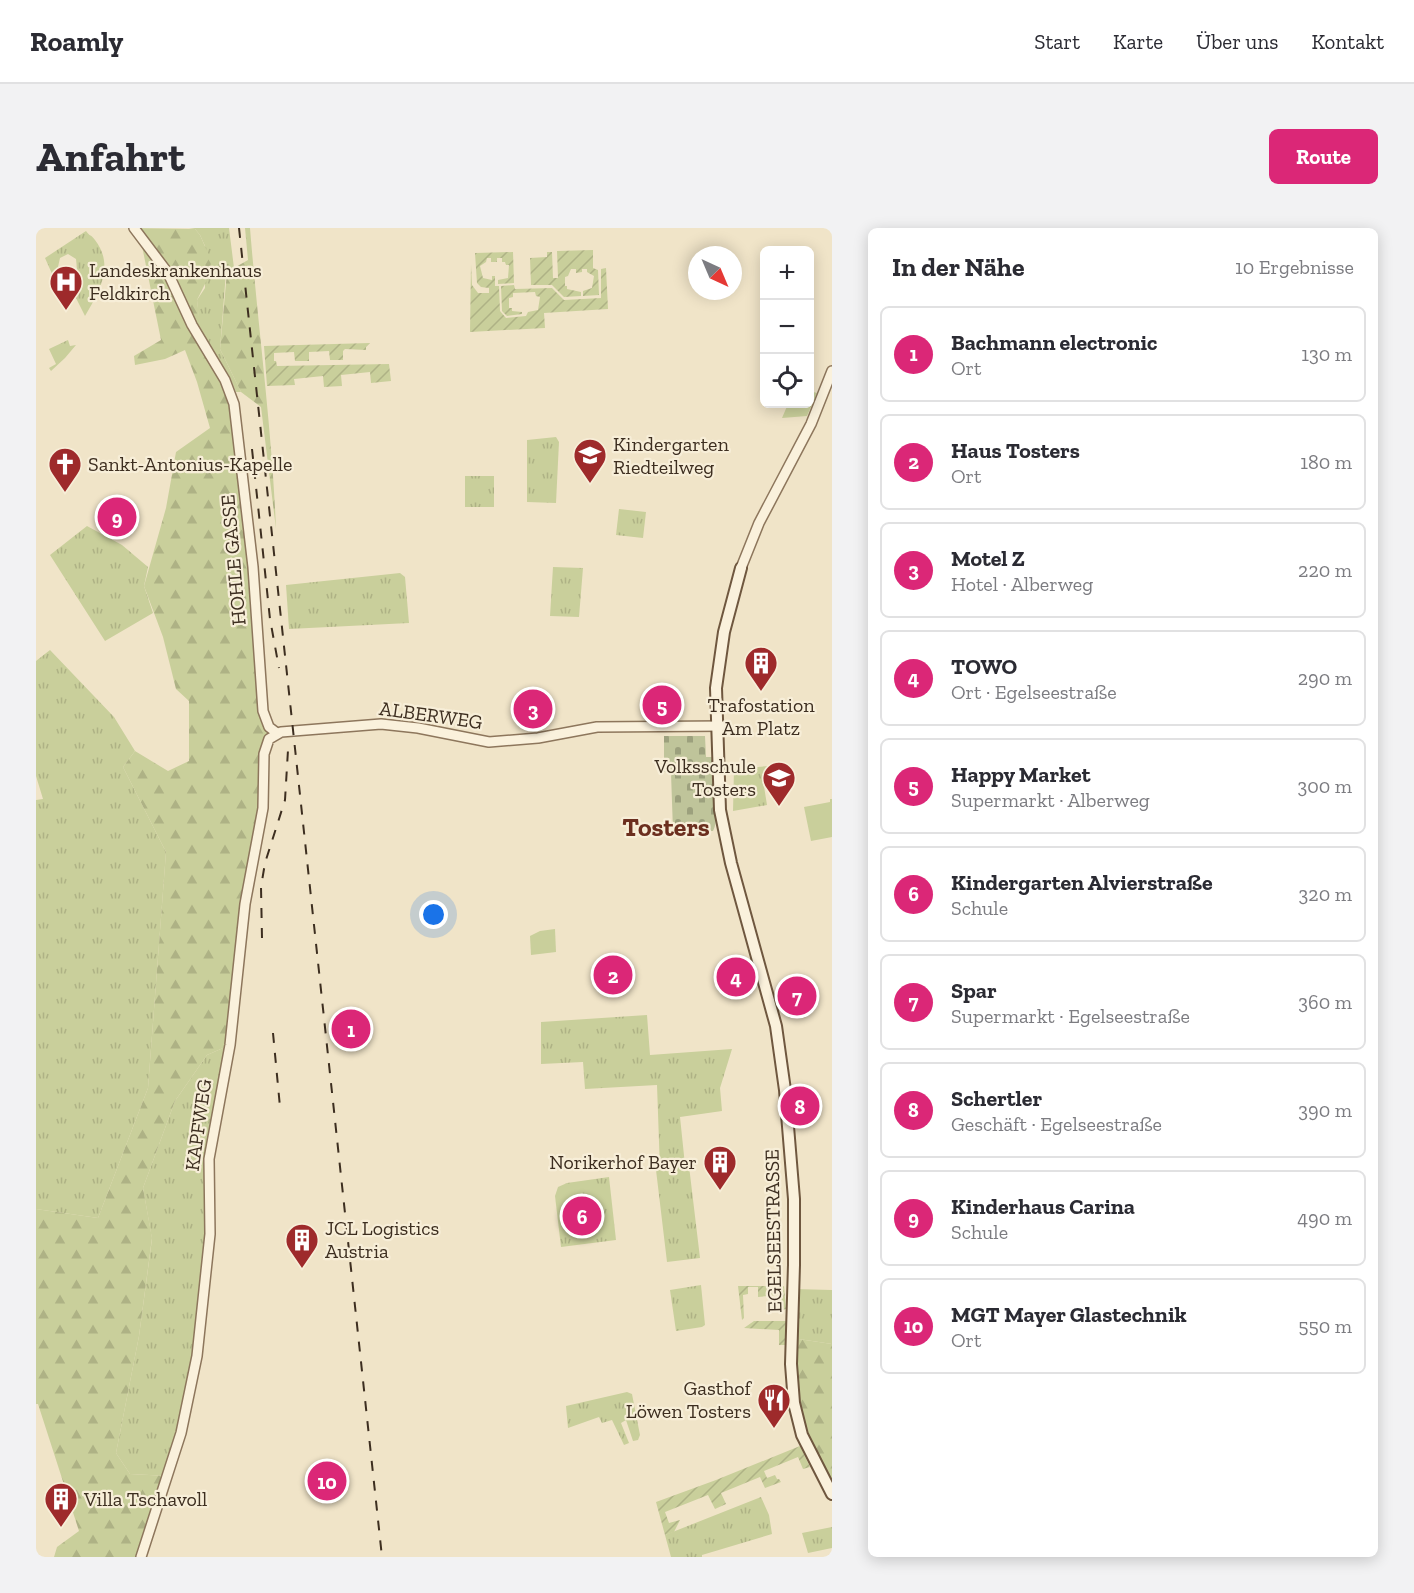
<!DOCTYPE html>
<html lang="de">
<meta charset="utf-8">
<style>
body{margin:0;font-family:"Zilla Slab",serif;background:#f2f2f3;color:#2b2b33}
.controls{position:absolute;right:18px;top:18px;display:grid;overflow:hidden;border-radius:9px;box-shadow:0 3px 15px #0003}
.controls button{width:54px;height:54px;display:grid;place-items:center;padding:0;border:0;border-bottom:2px solid #e1e1e2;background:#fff;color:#2b2b33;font:30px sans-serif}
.compass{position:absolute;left:652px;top:18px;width:54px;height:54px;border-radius:50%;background:#fff;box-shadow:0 3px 15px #0003;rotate:136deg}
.you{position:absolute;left:398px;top:687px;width:21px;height:21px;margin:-15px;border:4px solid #fff;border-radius:50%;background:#1a73e8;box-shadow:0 0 0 9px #1a73e833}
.badge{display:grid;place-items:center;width:39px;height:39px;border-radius:50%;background:#db2777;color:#fff;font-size:20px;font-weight:700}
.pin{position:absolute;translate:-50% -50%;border:3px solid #fff;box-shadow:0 2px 6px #0006}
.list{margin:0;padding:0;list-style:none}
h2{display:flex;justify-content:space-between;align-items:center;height:78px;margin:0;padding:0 24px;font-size:26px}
h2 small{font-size:20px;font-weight:400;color:#7c7c81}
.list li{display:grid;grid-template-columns:39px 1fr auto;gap:18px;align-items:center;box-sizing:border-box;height:96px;margin:0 12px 12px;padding:0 12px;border:2px solid #e1e1e2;border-radius:9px}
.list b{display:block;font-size:22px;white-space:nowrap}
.list p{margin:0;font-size:20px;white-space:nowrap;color:#7c7c81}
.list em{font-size:20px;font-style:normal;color:#7c7c81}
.icon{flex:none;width:33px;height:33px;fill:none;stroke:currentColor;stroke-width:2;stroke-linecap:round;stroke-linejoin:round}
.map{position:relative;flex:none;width:796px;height:1329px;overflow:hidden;border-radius:9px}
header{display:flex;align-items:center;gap:36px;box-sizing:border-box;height:84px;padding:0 30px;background:#fff;border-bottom:2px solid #e1e1e2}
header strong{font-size:28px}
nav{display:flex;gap:33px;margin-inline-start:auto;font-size:21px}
.intro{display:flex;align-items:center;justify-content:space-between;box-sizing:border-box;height:144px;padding:0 36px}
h1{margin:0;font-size:42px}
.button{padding:15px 27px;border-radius:9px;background:#db2777;color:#fff;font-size:21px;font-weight:700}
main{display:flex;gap:36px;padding:0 36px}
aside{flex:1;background:#fff;border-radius:9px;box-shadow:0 3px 15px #0003}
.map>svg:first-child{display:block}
.grass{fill:url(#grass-tufts)}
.forest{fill:url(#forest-firs)}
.cemetery{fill:url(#cemetery-stones)}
.park{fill:#c9cf9b}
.garden{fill:url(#garden-furrows)}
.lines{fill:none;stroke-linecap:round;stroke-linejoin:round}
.tertiary-casing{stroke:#8d765c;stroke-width:12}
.secondary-casing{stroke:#6f573f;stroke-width:14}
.tertiary{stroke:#faf1dc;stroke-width:9}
.secondary{stroke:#faf1dc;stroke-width:10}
.rail{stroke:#3d2e20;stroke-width:2;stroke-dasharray:10 10;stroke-linecap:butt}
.labels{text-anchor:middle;stroke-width:4.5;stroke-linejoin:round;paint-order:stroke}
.poi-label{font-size:20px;fill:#3d2e20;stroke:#f7eed8;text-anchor:start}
.street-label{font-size:20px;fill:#3d2e20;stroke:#f7eed8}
.district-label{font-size:26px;font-weight:bold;fill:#6b2e1e;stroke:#f7eed8}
</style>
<header>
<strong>Roamly</strong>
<nav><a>Start</a><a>Karte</a><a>Über uns</a><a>Kontakt</a></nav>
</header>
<div class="intro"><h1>Anfahrt</h1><a class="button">Route</a></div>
<main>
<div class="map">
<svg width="796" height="1329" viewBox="0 0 796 1329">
<defs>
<pattern id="grass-tufts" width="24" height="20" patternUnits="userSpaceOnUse" patternTransform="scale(1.5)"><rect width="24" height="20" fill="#c9cf9b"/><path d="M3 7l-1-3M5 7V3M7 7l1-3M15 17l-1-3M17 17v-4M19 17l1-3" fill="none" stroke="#aeb285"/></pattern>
<pattern id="forest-firs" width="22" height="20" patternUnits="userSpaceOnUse" patternTransform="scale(1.5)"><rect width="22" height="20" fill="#c9cf9b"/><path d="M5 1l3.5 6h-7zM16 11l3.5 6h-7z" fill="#aeb285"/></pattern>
<pattern id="cemetery-stones" width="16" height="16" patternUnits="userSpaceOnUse" patternTransform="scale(1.5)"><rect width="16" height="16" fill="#bfc49a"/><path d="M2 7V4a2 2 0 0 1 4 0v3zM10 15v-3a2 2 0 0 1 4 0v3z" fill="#9ca07d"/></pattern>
<pattern id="garden-furrows" width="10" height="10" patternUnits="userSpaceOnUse" patternTransform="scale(1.5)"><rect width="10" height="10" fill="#c9cf9b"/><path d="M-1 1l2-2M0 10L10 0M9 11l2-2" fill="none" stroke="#aeb285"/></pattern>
</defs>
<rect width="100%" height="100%" fill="#f0e4c8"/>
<g class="grass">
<path d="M153 0H193L198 40 190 44 184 121 205 164H200L194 149 164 104 161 72 169 60V18L164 7 159 1Z"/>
<path d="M50 3C54 9 55 6 59 12 79 38 63 64 49 88L32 54 33 46 41 41 40 31 32 26 24 30 22 39 28 45 27 53 21 57 9 30Z"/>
<path d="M32 112 34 118 40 117 29 130 15 143 13 140 20 136 13 121Z"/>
<path d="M520 209 523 214 520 275 491 274V212Z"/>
<rect x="429" y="248" width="29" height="31"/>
<path d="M583 281 610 284 607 310 580 307Z"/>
<path d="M51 298 86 317 112 339 108 358 117 385 69 413 14 327Z"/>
<path d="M517 339 547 340 543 389 514 388Z"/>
<path d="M364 345 369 349 373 395 253 401 250 357Z"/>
<path d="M14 422 78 489 99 523 87 539 130 624 112 860 62 990 0 981V572L7 571 0 548V433Z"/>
<path d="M745 537 749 541 750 562 745 542 726 546 731 577 697 583 698 541Z"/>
<path d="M611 787 614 827 696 821 684 860 686 883 644 889 649 937 653 938 664 1030 631 1034 620 942H624L621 857 549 861 547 834 505 836V794Z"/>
<path d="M194 817 180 887 174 1006 161 1128 132 1248 94 1246 80 1225 103 1108 116 1011 107 960 139 873 171 827Z"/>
<path d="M573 949 580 1012 525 1019 519 968 522 959 531 955Z"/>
<path d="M665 1057 669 1097 666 1099 640 1103 634 1062Z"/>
<path d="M758 1061 796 1062V1116L756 1110Z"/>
<path d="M591 1164 596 1166 604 1207 602 1212 597 1213 590 1192 585 1195 593 1215 588 1217 576 1192 566 1195 563 1189 532 1200 530 1178Z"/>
<path d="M725 1269 733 1287 736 1306 666 1327V1329H635L629 1307Z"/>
<path d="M796 1299V1320L772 1325 766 1305Z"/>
</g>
<g class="forest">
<path d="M93 0 159 1 164 7 175 32 174 46 161 72 166 113 198 176 227 483 241 505 233 511 227 580 194 817 171 827 139 873 107 960 116 1010 103 1108 80 1225 94 1246 132 1248 105 1329H18L21 1319 43 1303 2 1176H0V981L62 990 112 860 130 624 87 539 99 523 132 543 153 533V473L140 461 127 409 108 358 130 280 140 224 174 200 161 154 149 122 129 131 99 137 98 128 125 112 105 13Z"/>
<path d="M209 0H214C222 100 236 200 240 301L225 179 205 164 184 121 191 44 212 32Z"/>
<path d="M756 1110 796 1116V1266L766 1207Z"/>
</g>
<path class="cemetery" d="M628 508H669L670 529H676C677 547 685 589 677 603H637L635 545 628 544Z"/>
<g class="park">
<path d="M774 163 781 165 771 188 746 190 752 176H774Z"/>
<path d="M794 571H796V609L775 613 768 579 794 574Z"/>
<path d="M519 701 520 724 495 727 494 708 504 703Z"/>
</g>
<g class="garden">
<path d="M557 22V40L562 42 563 67 547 68V63L556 60 558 48 551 44V41H546V44L540 45V41H535L532 48 529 49V58H531V61L545 64V68L528 69 516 57H495L494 30 511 29V24H516L517 50H522L521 23Z"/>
<path d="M477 24 478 55 462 56V52L472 50 473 37H470L469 34H466V30H461V34H455V30H451L450 34 444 38 447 50 456 52V48H459V58H463L464 83 470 90 490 88 492 84 502 82 504 69 500 68 499 64 477 65V69L473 70V80H476V83L486 84V86L471 88 466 83 465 58 478 57 479 61 516 60 528 72 565 70V41L570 40 572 81 508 85 509 100 434 104 435 36 436 57 442 65H453V60L445 59 441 55 439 25Z"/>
<path d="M334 115 330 119V122L309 121 307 123V132H294L293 123 273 124V133H259L258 124 238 125V133H240L241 138 353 136 355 153 335 155 334 144 305 147 306 158 288 159 287 148 258 151 259 157 231 158 228 118Z"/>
<path d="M702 1058H748L750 1081 742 1083 743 1067 722 1069V1059H712V1066L707 1067 708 1090 706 1092Z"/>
<path d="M718 1093H750V1117H743V1102L708 1100Z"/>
<path d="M764 1218 774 1239 767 1241 762 1229 728 1243 731 1250 739 1247 741 1251H743L745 1254 729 1260 724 1249 685 1265 690 1276 679 1281 672 1267 629 1284 633 1295 644 1292 638 1304 629 1307 620 1274 680 1252Z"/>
</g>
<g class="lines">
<defs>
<g id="tertiary">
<path d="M98 0 132 45 156 97 189 152 198 176 217 339 227 483 233 499 241 505"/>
<path d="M705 340 723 295 775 196 796 143"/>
<path d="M105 1329 145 1205 161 1128 174 1006 173 931 194 817 209 676 227 580 228 526 233 511 245 504 345 496 382 500 453 514 502 510 561 499 688 498"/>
</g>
<path id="secondary" d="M705 340 688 404 680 460 684 582 695 635 740 798 749 862 758 971V1037L755 1136 758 1175 766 1207 796 1266"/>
</defs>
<use href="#tertiary" class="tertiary-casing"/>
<use href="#secondary" class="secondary-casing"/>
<use href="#tertiary" class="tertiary"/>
<use href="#secondary" class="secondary"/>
<g class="rail">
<path d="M203 0 346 1329"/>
<path d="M216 221 234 391 243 440"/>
<path d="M226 710 225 659 229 635 249 572 252 522"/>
<path d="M237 805 244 879"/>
</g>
</g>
<defs>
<symbol id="hospital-pin" viewBox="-11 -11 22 30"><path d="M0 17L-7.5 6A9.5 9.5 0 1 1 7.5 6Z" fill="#9e2a2b" stroke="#f7eed8"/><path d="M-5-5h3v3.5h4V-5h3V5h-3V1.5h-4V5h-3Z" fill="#fff"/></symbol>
<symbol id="school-pin" viewBox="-11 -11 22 30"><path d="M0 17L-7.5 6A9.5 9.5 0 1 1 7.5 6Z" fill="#9e2a2b" stroke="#f7eed8"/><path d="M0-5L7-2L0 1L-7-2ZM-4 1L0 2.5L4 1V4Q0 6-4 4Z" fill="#fff"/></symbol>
<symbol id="church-pin" viewBox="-11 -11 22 30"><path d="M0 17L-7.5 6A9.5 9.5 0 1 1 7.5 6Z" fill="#9e2a2b" stroke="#f7eed8"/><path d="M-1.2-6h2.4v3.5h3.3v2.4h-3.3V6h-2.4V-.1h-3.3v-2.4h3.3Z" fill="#fff"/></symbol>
<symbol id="building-pin" viewBox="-11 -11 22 30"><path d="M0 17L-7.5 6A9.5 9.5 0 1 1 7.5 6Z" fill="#9e2a2b" stroke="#f7eed8"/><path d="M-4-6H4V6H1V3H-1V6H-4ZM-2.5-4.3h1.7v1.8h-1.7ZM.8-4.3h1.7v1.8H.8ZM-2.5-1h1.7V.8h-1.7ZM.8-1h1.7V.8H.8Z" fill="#fff"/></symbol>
<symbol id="restaurant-pin" viewBox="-11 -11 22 30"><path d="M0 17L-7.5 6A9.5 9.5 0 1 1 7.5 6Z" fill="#9e2a2b" stroke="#f7eed8"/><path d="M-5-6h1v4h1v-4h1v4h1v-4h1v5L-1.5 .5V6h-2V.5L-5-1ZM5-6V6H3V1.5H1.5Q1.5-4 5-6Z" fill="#fff"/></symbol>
</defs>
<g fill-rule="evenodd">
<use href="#hospital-pin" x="11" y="35" width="38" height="52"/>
<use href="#school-pin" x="535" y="208" width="38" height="52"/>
<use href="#church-pin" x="10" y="217" width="38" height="52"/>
<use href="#building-pin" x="706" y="416" width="38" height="52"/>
<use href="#school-pin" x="724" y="531" width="38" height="52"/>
<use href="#building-pin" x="665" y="915" width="38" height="52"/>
<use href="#building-pin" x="247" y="993" width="38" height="52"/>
<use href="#restaurant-pin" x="719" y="1153" width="38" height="52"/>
<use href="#building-pin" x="6" y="1252" width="38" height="52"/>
</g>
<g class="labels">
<g class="poi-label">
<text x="53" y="49">Landeskrankenhaus<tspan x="53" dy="23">Feldkirch</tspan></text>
<text x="577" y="223">Kindergarten<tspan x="577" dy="23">Riedteilweg</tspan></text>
<text x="52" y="243">Sankt-Antonius-Kapelle</text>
<text x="725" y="484" text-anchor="middle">Trafostation<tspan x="725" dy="23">Am Platz</tspan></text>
<text x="720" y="545" text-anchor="end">Volksschule<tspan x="720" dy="23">Tosters</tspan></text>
<text x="661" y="941" text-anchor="end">Norikerhof Bayer</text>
<text x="289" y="1007">JCL Logistics<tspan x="289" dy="23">Austria</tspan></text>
<text x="715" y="1167" text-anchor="end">Gasthof<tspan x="715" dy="23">Löwen Tosters</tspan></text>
<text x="48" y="1278">Villa Tschavoll</text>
</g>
<g class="street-label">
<text transform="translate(197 332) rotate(-95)" y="7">HOHLE GASSE</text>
<text transform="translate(395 487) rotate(8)" y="7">ALBERWEG</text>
<text transform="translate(162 897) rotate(-82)" y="7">KAPFWEG</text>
<text transform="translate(737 1003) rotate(-91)" y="7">EGELSEESTRASSE</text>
</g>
<g class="district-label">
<text x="630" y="608">Tosters</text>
</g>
</g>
</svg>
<div class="controls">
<button>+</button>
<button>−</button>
<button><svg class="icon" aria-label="locate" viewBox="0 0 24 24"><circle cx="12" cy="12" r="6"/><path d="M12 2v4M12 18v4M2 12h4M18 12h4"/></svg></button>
</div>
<svg class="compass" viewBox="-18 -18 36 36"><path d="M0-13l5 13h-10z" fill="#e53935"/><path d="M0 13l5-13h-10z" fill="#7c7c81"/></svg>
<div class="you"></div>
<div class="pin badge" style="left:315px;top:801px">1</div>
<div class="pin badge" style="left:577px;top:747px">2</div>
<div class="pin badge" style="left:497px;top:481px">3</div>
<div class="pin badge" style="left:700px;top:749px">4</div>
<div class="pin badge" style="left:626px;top:477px">5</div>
<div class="pin badge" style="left:546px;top:988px">6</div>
<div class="pin badge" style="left:761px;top:768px">7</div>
<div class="pin badge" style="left:764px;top:878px">8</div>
<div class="pin badge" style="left:81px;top:289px">9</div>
<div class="pin badge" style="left:291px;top:1253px">10</div>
</div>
<aside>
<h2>In der Nähe<small>10 Ergebnisse</small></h2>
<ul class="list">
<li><span class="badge">1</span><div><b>Bachmann electronic</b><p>Ort</p></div><em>130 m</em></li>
<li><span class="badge">2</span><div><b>Haus Tosters</b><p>Ort</p></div><em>180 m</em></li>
<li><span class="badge">3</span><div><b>Motel Z</b><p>Hotel · Alberweg</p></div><em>220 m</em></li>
<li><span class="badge">4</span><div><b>TOWO</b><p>Ort · Egelseestraße</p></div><em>290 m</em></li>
<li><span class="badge">5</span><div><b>Happy Market</b><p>Supermarkt · Alberweg</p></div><em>300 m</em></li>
<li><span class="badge">6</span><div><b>Kindergarten Alvierstraße</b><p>Schule</p></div><em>320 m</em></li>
<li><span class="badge">7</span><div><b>Spar</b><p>Supermarkt · Egelseestraße</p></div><em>360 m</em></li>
<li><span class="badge">8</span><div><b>Schertler</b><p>Geschäft · Egelseestraße</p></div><em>390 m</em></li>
<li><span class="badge">9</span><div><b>Kinderhaus Carina</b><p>Schule</p></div><em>490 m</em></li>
<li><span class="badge">10</span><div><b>MGT Mayer Glastechnik</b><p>Ort</p></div><em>550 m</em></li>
</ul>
</aside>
</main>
